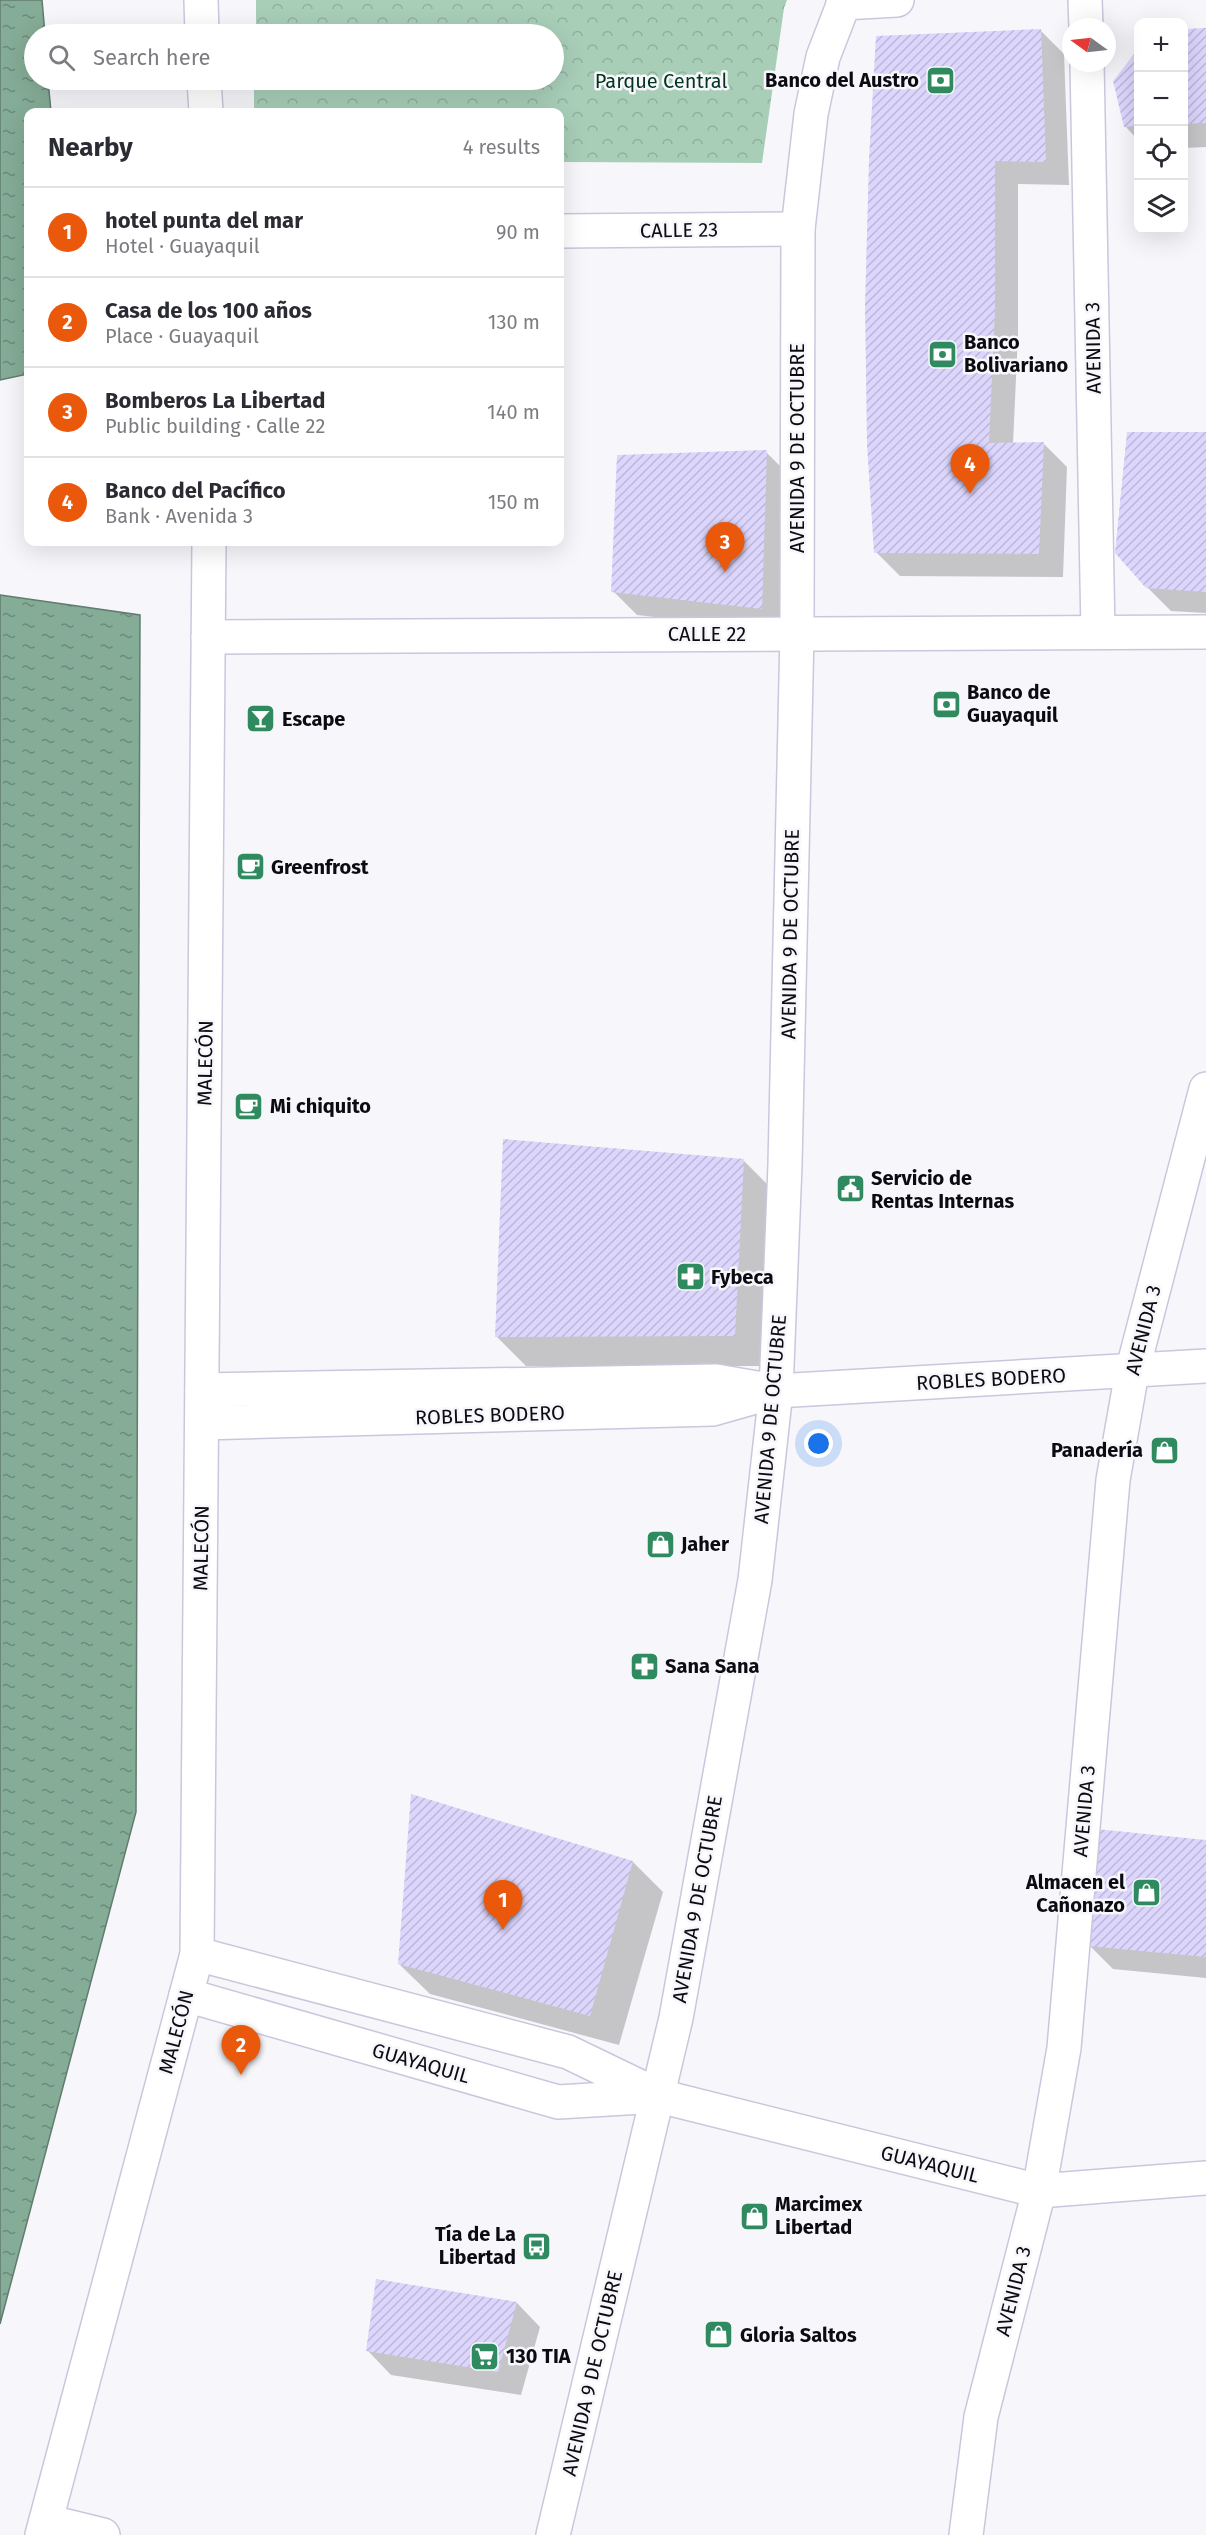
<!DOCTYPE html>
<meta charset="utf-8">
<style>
body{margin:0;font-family:"Fira Sans",sans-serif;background:#f7f7f7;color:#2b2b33}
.controls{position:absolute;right:18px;top:18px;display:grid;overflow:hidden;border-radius:12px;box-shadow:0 6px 24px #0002}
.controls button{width:54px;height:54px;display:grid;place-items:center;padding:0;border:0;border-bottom:2px solid #e1e1e2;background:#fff;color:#2b2b33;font:30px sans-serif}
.compass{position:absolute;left:1062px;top:18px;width:54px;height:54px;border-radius:50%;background:#fff;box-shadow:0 6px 24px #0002;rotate:285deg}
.you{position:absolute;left:819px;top:1444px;width:21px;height:21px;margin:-15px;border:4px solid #fff;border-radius:50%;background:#1a73e8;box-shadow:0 0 0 9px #1a73e833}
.badge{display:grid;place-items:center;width:39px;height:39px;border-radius:50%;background:#ea580c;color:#fff;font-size:20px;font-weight:700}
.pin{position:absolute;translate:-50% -50px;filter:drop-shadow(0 2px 3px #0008)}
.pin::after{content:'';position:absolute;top:32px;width:21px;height:18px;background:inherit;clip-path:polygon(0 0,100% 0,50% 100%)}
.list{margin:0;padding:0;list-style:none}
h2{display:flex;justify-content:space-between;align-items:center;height:78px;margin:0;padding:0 24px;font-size:26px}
h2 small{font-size:20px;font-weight:400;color:#7c7c81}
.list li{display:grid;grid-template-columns:39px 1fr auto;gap:18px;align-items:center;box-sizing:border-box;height:90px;padding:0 24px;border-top:2px solid #e1e1e2}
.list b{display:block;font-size:22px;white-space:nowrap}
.list p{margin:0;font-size:20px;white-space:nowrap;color:#7c7c81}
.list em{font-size:20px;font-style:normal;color:#7c7c81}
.icon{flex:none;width:33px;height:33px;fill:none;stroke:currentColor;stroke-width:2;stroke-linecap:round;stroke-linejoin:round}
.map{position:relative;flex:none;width:1206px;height:2535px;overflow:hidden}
.search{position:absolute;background:#fff;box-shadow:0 6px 24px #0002;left:24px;top:24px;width:540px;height:66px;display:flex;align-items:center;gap:15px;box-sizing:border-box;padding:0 21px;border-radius:33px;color:#7c7c81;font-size:22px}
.panel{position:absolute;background:#fff;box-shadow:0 6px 24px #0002;left:24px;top:108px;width:540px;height:438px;border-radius:12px}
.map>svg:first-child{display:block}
.forest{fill:url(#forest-crowns)}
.water{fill:url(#water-ripples);stroke:#617c6e;stroke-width:1.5}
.shadow{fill:#0003}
.building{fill:url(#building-hatch)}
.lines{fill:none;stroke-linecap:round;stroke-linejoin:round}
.minor-casing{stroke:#cac7dd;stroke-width:36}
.tertiary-casing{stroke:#cac7dd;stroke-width:36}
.secondary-casing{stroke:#cac7dd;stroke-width:36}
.minor{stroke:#fff;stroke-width:33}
.tertiary{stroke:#fff;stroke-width:33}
.secondary{stroke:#fff;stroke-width:33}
.labels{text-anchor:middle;stroke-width:5;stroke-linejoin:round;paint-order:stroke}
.poi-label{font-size:20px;font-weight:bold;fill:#0c0b12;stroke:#f7f7fb;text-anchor:start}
.park-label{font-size:20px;fill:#00341f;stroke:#f7f7fb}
.street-label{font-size:20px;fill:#0c0b12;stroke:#f7f7fb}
</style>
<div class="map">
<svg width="1206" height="2535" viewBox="0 0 1206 2535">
<defs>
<pattern id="forest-crowns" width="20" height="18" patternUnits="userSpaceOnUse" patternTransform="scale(1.5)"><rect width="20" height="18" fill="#a8ceb8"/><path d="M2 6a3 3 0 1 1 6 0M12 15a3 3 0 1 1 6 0" fill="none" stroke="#8fb09d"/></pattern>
<pattern id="water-ripples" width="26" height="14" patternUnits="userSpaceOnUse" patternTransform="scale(1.5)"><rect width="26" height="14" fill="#85ac96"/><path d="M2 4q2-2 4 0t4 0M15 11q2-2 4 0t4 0" fill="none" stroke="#6b8a79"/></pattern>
<pattern id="building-hatch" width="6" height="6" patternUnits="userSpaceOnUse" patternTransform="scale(1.5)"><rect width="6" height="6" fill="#dcd6fd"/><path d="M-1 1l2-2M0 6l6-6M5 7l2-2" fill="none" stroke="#bcb6d8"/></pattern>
</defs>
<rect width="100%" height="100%" fill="#f7f7fb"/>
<path class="forest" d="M256 0H787L784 8 762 163 560 162V112H254V80H554V34H256Z"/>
<g class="water">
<path d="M0 0H42L45 34H34V80H48L51 112H28V374L0 380Z"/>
<path d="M0 595 140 615 136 1812 0 2324Z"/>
</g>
<g class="shadow">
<path d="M1206 29V147L1184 148V30Z"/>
<path d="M1041 31 1064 54 1069 185 1018 184V334L1013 444H1044L1067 467 1063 577 900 576 876 552 869 445Z"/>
<path d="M1138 51V140L1125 126 1115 81Z"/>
<path d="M1206 434V613L1171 611 1147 587Z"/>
<path d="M766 452 790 476 785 632 637 615 613 591Z"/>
<path d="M743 1160 773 1190 764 1366H526L496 1336Z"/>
<path d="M1206 1842V1978L1113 1969 1089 1945Z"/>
<path d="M633 1862 663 1892 619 2045 430 1994 399 1964Z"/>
<path d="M377 2280 517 2303 540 2327 521 2395 391 2375 368 2351Z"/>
</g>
<g class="building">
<path d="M1206 28V123L1184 124V29Z"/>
<path d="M1041 29 1046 162 995 161V310L989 443 1044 442 1039 554 874 553 867 445 865 306 869 159 876 36Z"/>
<path d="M1138 49V126L1124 127 1113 81Z"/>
<path d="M1127 432H1206V592L1146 588 1115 553Z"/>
<path d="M767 450 762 609 611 592 617 455Z"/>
<path d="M503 1139 744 1159 735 1336 495 1337Z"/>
<path d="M411 1794 633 1861 590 2016 398 1964Z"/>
<path d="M1086 1828 1206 1840V1957L1088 1946Z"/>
<path d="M376 2279 517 2302 498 2372 366 2351Z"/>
</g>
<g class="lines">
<defs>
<g id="minor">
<path d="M201 0 202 34"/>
<path d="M1085 0 1086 27"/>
<path d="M1087 63 1098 632"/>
<path d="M204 80 206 112"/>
<path d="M560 231 798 229"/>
<path d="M208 637 1206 632"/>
<path d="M202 1390 716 1381 768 1390"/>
<path d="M202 1423 713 1409 776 1391 1206 1366"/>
<path d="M197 1954 568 2052 657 2095"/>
<path d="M186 1995 558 2102 659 2096"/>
<path d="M46 2521 103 2535"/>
<path d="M42 2535 197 1954 209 542"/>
<path d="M966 2535 981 2417 1039 2191 1064 2048 1113 1480 1132 1372 1206 1089"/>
</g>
<g id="tertiary">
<path d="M843 3 897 0"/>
<path d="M659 2096 1039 2191 1206 2178"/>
</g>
<path id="secondary" d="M553 2535 676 2018 755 1580 776 1391 785 1165 797 634 798 229 811 114 823 57 845 0"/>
</defs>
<use href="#minor" class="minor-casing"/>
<use href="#tertiary" class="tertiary-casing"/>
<use href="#secondary" class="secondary-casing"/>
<use href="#minor" class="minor"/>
<use href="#tertiary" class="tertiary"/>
<use href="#secondary" class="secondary"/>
</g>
<defs>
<symbol id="bank-square" viewBox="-11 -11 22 22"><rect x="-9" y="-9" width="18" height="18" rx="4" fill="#2f8a60" stroke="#f7f7fb"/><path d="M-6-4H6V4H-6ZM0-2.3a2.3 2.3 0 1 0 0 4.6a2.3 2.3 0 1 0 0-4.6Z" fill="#fff"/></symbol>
<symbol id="bar-square" viewBox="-11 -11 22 22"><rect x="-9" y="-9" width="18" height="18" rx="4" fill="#2f8a60" stroke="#f7f7fb"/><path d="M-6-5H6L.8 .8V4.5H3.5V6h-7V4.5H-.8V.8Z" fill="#fff"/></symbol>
<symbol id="cafe-square" viewBox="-11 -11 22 22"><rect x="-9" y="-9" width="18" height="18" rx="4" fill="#2f8a60" stroke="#f7f7fb"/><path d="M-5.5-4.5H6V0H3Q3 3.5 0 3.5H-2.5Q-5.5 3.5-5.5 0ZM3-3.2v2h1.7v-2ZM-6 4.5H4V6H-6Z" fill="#fff"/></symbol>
<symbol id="civic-square" viewBox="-11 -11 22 22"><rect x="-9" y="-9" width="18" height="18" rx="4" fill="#2f8a60" stroke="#f7f7fb"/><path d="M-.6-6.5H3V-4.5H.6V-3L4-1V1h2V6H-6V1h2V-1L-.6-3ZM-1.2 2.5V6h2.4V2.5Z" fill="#fff"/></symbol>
<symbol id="pharmacy-square" viewBox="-11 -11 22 22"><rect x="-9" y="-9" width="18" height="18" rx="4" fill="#2f8a60" stroke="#f7f7fb"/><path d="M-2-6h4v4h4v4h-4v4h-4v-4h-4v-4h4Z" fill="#fff"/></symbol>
<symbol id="shop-square" viewBox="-11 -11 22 22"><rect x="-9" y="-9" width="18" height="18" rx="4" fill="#2f8a60" stroke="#f7f7fb"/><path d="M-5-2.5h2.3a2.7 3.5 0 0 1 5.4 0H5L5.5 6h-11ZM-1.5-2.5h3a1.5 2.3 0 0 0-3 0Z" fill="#fff"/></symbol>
<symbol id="bus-square" viewBox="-11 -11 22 22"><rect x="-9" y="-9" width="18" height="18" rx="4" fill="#2f8a60" stroke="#f7f7fb"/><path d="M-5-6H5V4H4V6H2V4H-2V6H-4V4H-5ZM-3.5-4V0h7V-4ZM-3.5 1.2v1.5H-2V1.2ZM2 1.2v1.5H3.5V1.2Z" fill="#fff"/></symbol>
<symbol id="supermarket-square" viewBox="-11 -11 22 22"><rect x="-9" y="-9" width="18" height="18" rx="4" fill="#2f8a60" stroke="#f7f7fb"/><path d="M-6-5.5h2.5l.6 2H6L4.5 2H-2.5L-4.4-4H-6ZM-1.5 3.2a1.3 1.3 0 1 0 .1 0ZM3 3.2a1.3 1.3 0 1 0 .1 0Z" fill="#fff"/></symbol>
</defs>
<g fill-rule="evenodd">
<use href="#bank-square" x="924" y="64" width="33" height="33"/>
<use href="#bank-square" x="926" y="338" width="33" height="33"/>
<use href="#bank-square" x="930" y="688" width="33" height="33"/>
<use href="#bar-square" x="244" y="702" width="33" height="33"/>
<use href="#cafe-square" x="234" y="850" width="33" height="33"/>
<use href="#cafe-square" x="232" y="1090" width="33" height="33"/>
<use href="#civic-square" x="834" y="1172" width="33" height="33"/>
<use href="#pharmacy-square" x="674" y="1260" width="33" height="33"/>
<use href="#shop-square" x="1148" y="1434" width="33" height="33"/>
<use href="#shop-square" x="644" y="1528" width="33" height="33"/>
<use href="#pharmacy-square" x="628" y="1650" width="33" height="33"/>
<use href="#shop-square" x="1130" y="1876" width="33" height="33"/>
<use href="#shop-square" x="738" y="2200" width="33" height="33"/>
<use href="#bus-square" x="520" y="2230" width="33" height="33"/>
<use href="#shop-square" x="702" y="2318" width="33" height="33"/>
<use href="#supermarket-square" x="468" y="2340" width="33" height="33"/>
</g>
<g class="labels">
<g class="poi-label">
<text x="919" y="87" text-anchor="end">Banco del Austro</text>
<text x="964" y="349">Banco<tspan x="964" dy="23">Bolivariano</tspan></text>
<text x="967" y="699">Banco de<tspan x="967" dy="23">Guayaquil</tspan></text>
<text x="282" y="726">Escape</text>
<text x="271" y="874">Greenfrost</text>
<text x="270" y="1113">Mi chiquito</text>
<text x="871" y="1185">Servicio de<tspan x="871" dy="23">Rentas Internas</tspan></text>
<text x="711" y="1284">Fybeca</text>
<text x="1143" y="1457" text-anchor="end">Panadería</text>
<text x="681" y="1551">Jaher</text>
<text x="665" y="1673">Sana Sana</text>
<text x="1125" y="1889" text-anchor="end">Almacen el<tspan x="1125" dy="23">Cañonazo</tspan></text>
<text x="775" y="2211">Marcimex<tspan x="775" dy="23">Libertad</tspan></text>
<text x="516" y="2241" text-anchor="end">Tía de La<tspan x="516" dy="23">Libertad</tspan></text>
<text x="740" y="2342">Gloria Saltos</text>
<text x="506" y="2363">130 TIA</text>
</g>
<g class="park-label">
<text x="661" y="88">Parque Central</text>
</g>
<g class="street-label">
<text transform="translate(679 230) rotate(-1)" y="7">CALLE 23</text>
<text transform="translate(1093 348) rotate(-91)" y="7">AVENIDA 3</text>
<text transform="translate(797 448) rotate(-90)" y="7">AVENIDA 9 DE OCTUBRE</text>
<text x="707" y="641">CALLE 22</text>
<text transform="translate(790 934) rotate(-89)" y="7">AVENIDA 9 DE OCTUBRE</text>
<text transform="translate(205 1063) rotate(-89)" y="7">MALECÓN</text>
<text transform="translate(1143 1330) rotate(-76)" y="7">AVENIDA 3</text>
<text transform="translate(991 1379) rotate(-3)" y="7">ROBLES BODERO</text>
<text transform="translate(490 1415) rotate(-2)" y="7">ROBLES BODERO</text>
<text transform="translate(770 1419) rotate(-85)" y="7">AVENIDA 9 DE OCTUBRE</text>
<text transform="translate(201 1548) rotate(-89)" y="7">MALECÓN</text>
<text transform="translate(1084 1811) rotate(-85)" y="7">AVENIDA 3</text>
<text transform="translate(697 1899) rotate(-80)" y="7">AVENIDA 9 DE OCTUBRE</text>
<text transform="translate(176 2032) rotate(-75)" y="7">MALECÓN</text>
<text transform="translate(421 2063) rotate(16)" y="7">GUAYAQUIL</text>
<text transform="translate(930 2164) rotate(14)" y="7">GUAYAQUIL</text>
<text transform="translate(1013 2291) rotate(-76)" y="7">AVENIDA 3</text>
<text transform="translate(592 2373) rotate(-77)" y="7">AVENIDA 9 DE OCTUBRE</text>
</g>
</g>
</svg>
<div class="controls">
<button>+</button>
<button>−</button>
<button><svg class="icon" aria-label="locate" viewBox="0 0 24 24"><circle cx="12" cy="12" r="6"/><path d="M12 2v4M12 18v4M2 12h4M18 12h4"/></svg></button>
<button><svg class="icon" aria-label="layers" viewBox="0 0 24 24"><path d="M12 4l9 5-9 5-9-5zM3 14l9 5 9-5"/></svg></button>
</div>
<svg class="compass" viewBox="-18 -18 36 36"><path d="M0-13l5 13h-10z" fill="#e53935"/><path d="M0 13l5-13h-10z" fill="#7c7c81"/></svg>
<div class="you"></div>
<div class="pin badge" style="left:503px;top:1930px">1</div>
<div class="pin badge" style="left:241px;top:2075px">2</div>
<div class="pin badge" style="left:725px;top:572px">3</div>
<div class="pin badge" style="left:970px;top:494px">4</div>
<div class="search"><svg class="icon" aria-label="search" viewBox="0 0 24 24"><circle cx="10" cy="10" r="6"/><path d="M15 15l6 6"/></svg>Search here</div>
<section class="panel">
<h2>Nearby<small>4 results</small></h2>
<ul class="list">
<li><span class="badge">1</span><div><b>hotel punta del mar</b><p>Hotel · Guayaquil</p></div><em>90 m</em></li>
<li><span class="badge">2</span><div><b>Casa de los 100 años</b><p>Place · Guayaquil</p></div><em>130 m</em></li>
<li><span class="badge">3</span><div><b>Bomberos La Libertad</b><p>Public building · Calle 22</p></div><em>140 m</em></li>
<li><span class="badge">4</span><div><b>Banco del Pacífico</b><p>Bank · Avenida 3</p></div><em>150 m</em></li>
</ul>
</section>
</div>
